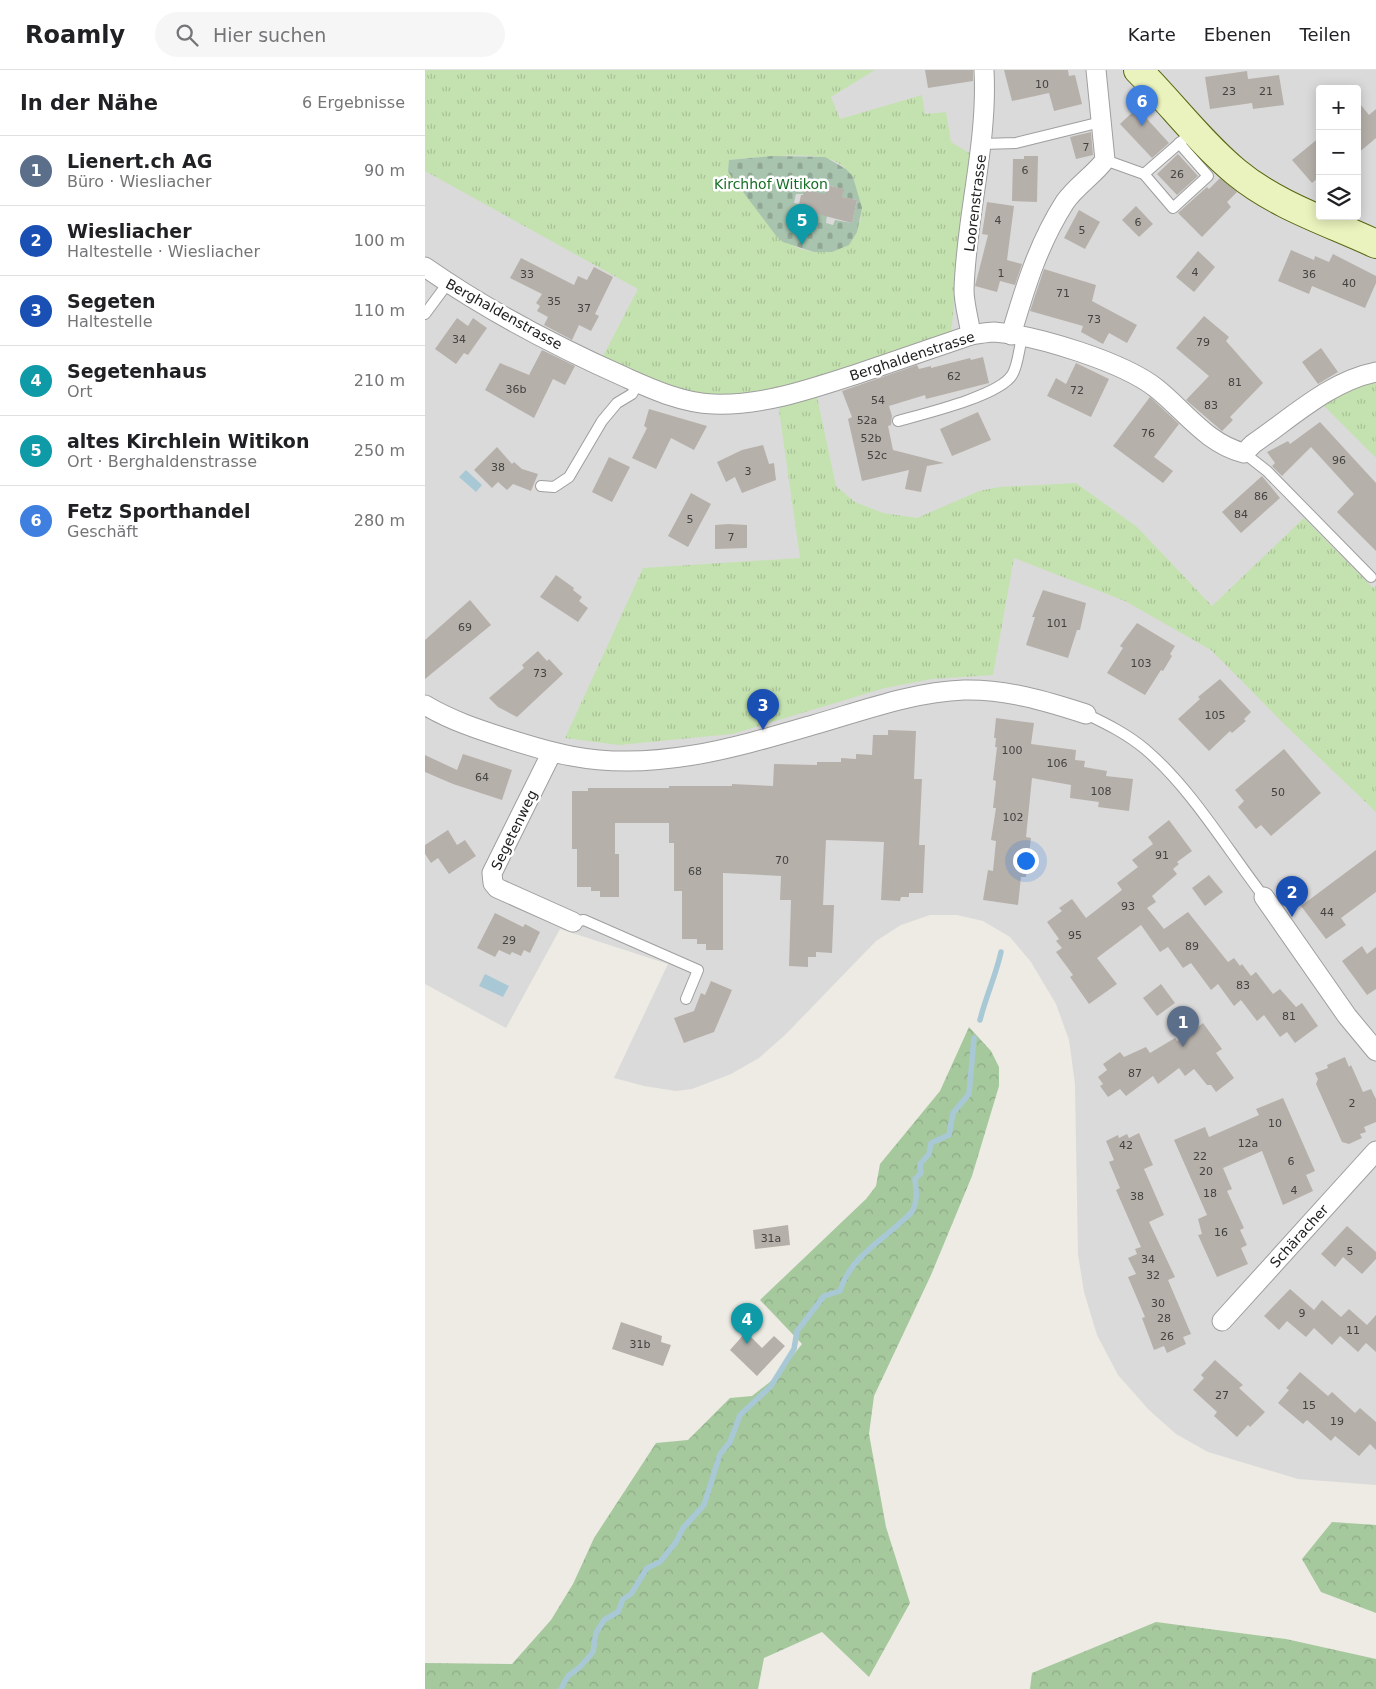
<!DOCTYPE html>
<html lang="de">
<meta charset="utf-8">
<style>
body{margin:0;font-family:"DejaVu Sans",sans-serif;background:#f6f6f6;color:#202124}
.controls{position:absolute;right:15px;top:15px;display:grid;overflow:hidden;border-radius:5px;box-shadow:0 2px 12px #0003}
.controls button{width:45px;height:45px;display:grid;place-items:center;padding:0;border:0;border-bottom:1px solid #e0e0e0;background:#fff;color:#202124;font:25px sans-serif}
.you{position:absolute;left:600px;top:790px;width:18px;height:18px;margin:-12px;border:4px solid #fff;border-radius:50%;background:#1a73e8;box-shadow:0 0 0 8px #1a73e833}
.badge{display:grid;place-items:center;width:32px;height:32px;border-radius:50%;background:#2563eb;color:#fff;font-size:16px;font-weight:700}
.pin{position:absolute;translate:-50% -41px;filter:drop-shadow(0 1px 2px #0008)}
.pin::after{content:'';position:absolute;top:26px;width:18px;height:15px;background:inherit;clip-path:polygon(0 0,100% 0,50% 100%)}
.list{margin:0;padding:0;list-style:none}
h2{display:flex;justify-content:space-between;align-items:center;height:65px;margin:0;padding:0 20px;font-size:21px}
h2 small{font-size:16px;font-weight:400;color:#757577}
.list li{display:grid;grid-template-columns:32px 1fr auto;gap:15px;align-items:center;box-sizing:border-box;height:70px;padding:0 20px;border-top:1px solid #e0e0e0}
.list b{display:block;font-size:19px;white-space:nowrap}
.list p{margin:0;font-size:16px;white-space:nowrap;color:#757577}
.list em{font-size:16px;font-style:normal;color:#757577}
.icon{flex:none;width:28px;height:28px;fill:none;stroke:currentColor;stroke-width:2;stroke-linecap:round;stroke-linejoin:round}
.map{position:relative;flex:none;width:951px;height:1619px;overflow:hidden}
header{display:flex;align-items:center;gap:30px;box-sizing:border-box;height:70px;padding:0 25px;background:#fff;border-bottom:1px solid #e0e0e0}
header strong{font-size:24px}
nav{display:flex;gap:28px;margin-inline-start:auto;font-size:18px}
.search{width:350px;height:45px;background:#f6f6f6;display:flex;align-items:center;gap:12px;box-sizing:border-box;padding:0 18px;border-radius:28px;color:#757577;font-size:19px}
main{display:flex}
aside{flex:1;background:#fff}
.map>svg:first-child{display:block}
.residential{fill:#dbdada;fill-rule:evenodd}
.grass{fill:url(#grass-tufts);fill-rule:evenodd}
.forest{fill:url(#forest-crowns)}
.cemetery{fill:url(#cemetery-stones);fill-rule:evenodd}
.water{fill:#a9c8d6}
.lines{fill:none;stroke-linecap:round;stroke-linejoin:round}
.stream{stroke:#a9c8d6;stroke-width:5.5}
.building{fill:#b6b0aa}
.lane-casing{stroke:#9e9e9e;stroke-width:12}
.street-casing{stroke:#9e9e9e;stroke-width:21}
.secondary-casing{stroke:#566711;stroke-width:30}
.lane{stroke:#fff;stroke-width:10}
.street{stroke:#fff;stroke-width:19}
.secondary{stroke:#eaf2bd;stroke-width:28}
.labels{text-anchor:middle;stroke-width:5;stroke-linejoin:round;paint-order:stroke}
.number-label{font-size:11px;fill:#434240}
.park-label{font-size:14px;fill:#186e26;stroke:#fff}
.street-label{font-size:14px;fill:#1d1d1d;stroke:#fff}
</style>
<header>
<strong>Roamly</strong>
<div class="search"><svg class="icon" aria-label="search" viewBox="0 0 24 24"><circle cx="10" cy="10" r="6"/><path d="M15 15l6 6"/></svg>Hier suchen</div>
<nav><a>Karte</a><a>Ebenen</a><a>Teilen</a></nav>
</header>
<main>
<aside>
<h2>In der Nähe<small>6 Ergebnisse</small></h2>
<ul class="list">
<li><span class="badge" style="background:#5c6f8a">1</span><div><b>Lienert.ch AG</b><p>Büro · Wiesliacher</p></div><em>90 m</em></li>
<li><span class="badge" style="background:#1a4fb4">2</span><div><b>Wiesliacher</b><p>Haltestelle · Wiesliacher</p></div><em>100 m</em></li>
<li><span class="badge" style="background:#1a4fb4">3</span><div><b>Segeten</b><p>Haltestelle</p></div><em>110 m</em></li>
<li><span class="badge" style="background:#0f9aa8">4</span><div><b>Segetenhaus</b><p>Ort</p></div><em>210 m</em></li>
<li><span class="badge" style="background:#0f9aa8">5</span><div><b>altes Kirchlein Witikon</b><p>Ort · Berghaldenstrasse</p></div><em>250 m</em></li>
<li><span class="badge" style="background:#3f7fe0">6</span><div><b>Fetz Sporthandel</b><p>Geschäft</p></div><em>280 m</em></li>
</ul>
</aside>
<div class="map">
<svg width="951" height="1619" viewBox="0 0 951 1619">
<defs>
<pattern id="grass-tufts" width="24" height="20" patternUnits="userSpaceOnUse" patternTransform="scale(1.25)"><rect width="24" height="20" fill="#c4e2af"/><path d="M3 7l-1-3M5 7V3M7 7l1-3M15 17l-1-3M17 17v-4M19 17l1-3" fill="none" stroke="#a8c196"/></pattern>
<pattern id="forest-crowns" width="20" height="18" patternUnits="userSpaceOnUse" patternTransform="scale(1.25)"><rect width="20" height="18" fill="#a6c89d"/><path d="M2 6a3 3 0 1 1 6 0M12 15a3 3 0 1 1 6 0" fill="none" stroke="#8eab87"/></pattern>
<pattern id="cemetery-stones" width="16" height="16" patternUnits="userSpaceOnUse" patternTransform="scale(1.25)"><rect width="16" height="16" fill="#a8c3ae"/><path d="M2 7V4a2 2 0 0 1 4 0v3zM10 15v-3a2 2 0 0 1 4 0v3z" fill="#90a795"/></pattern>
</defs>
<rect width="100%" height="100%" fill="#edebe4"/>
<path class="residential" d="M0 0H951V1415L873 1409 783 1382 751 1364 724 1340 693 1305 672 1265 659 1222 653 1184 650 1014 644 970 631 934 606 892 585 867 558 851 532 845H505L476 855 451 871 360 965 334 988 306 1004 267 1019 251 1021 219 1016 189 1008 243 894 135 859 81 958 0 914ZM895 19H932V146H895Z"/>
<g class="grass">
<path d="M0 0H450L406 27 415 49 497 25 500 44 521 42 526 72 546 84 526 263 370 314 327 325 262 324 176 290 213 219 0 101ZM347 86C372 86 413 80 427 107 433 118 433 137 436 150L389 182 375 179 352 167 304 90Z"/>
<path d="M951 308V388L895 332Z"/>
<path d="M391 322 411 416 430 432 458 443 492 448 554 421 575 417 651 413 712 457 787 536 879 448 948 518 951 515V742L859 654 786 580 700 531 589 488 568 605 507 609 460 618 307 664 194 675 140 668 218 498 375 488 353 333Z"/>
</g>
<g class="forest">
<path d="M544 957 566 981 574 997V1016L547 1106 506 1205 449 1326 444 1364 461 1457 485 1533 444 1607 397 1562 339 1588 333 1619H0V1593L87 1594 126 1550 148 1514 169 1468 231 1373 263 1370 305 1328 327 1326 350 1308 377 1274 335 1230 441 1129 451 1116 455 1094 515 1021Z"/>
<path d="M907 1452 951 1455V1543L896 1522 877 1489Z"/>
<path d="M731 1552 861 1569 951 1589V1619H605L607 1603Z"/>
</g>
<path class="cemetery" d="M347 86 400 87 421 99 428 107 437 138 432 162 424 175 407 182H389L358 172 352 167 303 102 304 90ZM402 115 418 119 417 127 432 130 427 153 410 150 408 155 401 153 402 145 373 139 374 134 369 133 371 124H400Z"/>
<g class="water">
<path d="M41 400 57 415 51 422 34 407Z"/>
<path d="M60 904 84 916 78 927 54 916Z"/>
</g>
<g class="lines">
<g class="stream">
<path d="M555 950C561 926 571 905 576 882"/>
<path d="M136 1619 143 1606 155 1597 168 1582 171 1563 179 1550 193 1542 198 1529 206 1524 222 1498 235 1492 251 1472 258 1458 279 1435 295 1384 305 1372 315 1345 346 1316 369 1279 372 1261 399 1226 415 1221C424 1190 452 1174 475 1153 479 1149 485 1145 488 1140 493 1129 491 1120 490 1109L496 1103 495 1094 504 1084 506 1073 524 1065 528 1043 544 1024 549 968"/>
</g>
</g>
<g class="building">
<path d="M500 0H548V11L503 18Z"/>
<path d="M579 0H643L644 6 650 5 657 34 629 41 624 23 587 31Z"/>
<path d="M822 1 823 9 854 5 859 35 828 39 827 33 785 39 780 7Z"/>
<path d="M932 30 944 45 951 39V68L932 84Z"/>
<path d="M712 38 744 73 727 88 695 54Z"/>
<path d="M666 62 668 85 651 89 645 67Z"/>
<path d="M895 67V106L887 113 867 90Z"/>
<path d="M753 84 773 106 752 125 732 104Z"/>
<path d="M599 86H613L612 132 587 131 588 89H599Z"/>
<path d="M795 108 812 122 802 132 806 137 777 167 753 143 782 117 784 119Z"/>
<path d="M401 115 419 119 417 127 432 130 427 153 373 139 376 125H378L379 120 400 124Z"/>
<path d="M562 132 589 136 582 190 597 194 590 215 575 211 572 222 550 216 563 165 557 164Z"/>
<path d="M711 136 728 154 714 167 697 150Z"/>
<path d="M654 140 675 152 660 179 639 168Z"/>
<path d="M866 180 889 190 890 186 904 192 908 184 951 206V213L940 238 887 216 884 224 853 211Z"/>
<path d="M773 181 790 197 769 222 751 207Z"/>
<path d="M96 188 149 215 153 206 162 210 169 197 188 207 170 244 174 246 166 261 154 255 147 270 119 255 123 247 112 241 115 236 111 233 117 224 85 208Z"/>
<path d="M619 199 671 215 667 231 712 255 702 273 684 263 678 274 656 262 658 256 605 241Z"/>
<path d="M779 246 804 267 801 271 838 313 805 347 808 350 797 361 761 330 784 306 751 278Z"/>
<path d="M32 248 43 256 48 248 62 258 43 285 39 283 31 294 10 279Z"/>
<path d="M896 278 913 302 893 314 877 292Z"/>
<path d="M117 280 150 296 140 315 128 309 109 348 60 320 75 293 104 305Z"/>
<path d="M558 287 564 313 501 329 500 325 464 336 467 346 466 355 463 356 468 380 519 393 502 396 496 422 480 419 484 400 437 411 423 349 427 347 417 321 492 295 494 299 506 296V298L545 288 546 290Z"/>
<path d="M651 293 684 309 666 347 622 326 631 308 641 314Z"/>
<path d="M725 327 754 354 729 387 748 401 738 413 688 376Z"/>
<path d="M224 339 282 356 269 380 246 368 231 399 207 388 222 358 219 356Z"/>
<path d="M553 342 566 370 527 386 515 359Z"/>
<path d="M895 352 951 413V481L912 442 929 424 886 377 857 406 847 396 850 393 842 382 863 371 865 374Z"/>
<path d="M338 375 344 394 349 393 351 410 317 423 310 407 301 412 292 392 317 380Z"/>
<path d="M72 377 87 394 89 392 97 399 113 404 106 421 88 414 82 420 73 412 67 418 49 400Z"/>
<path d="M184 387 205 397 187 432 167 422Z"/>
<path d="M837 406 855 428 816 463 797 442Z"/>
<path d="M266 423 286 434 263 477 243 466Z"/>
<path d="M303 454 322 455V478L290 479V455Z"/>
<path d="M131 505 149 518 148 520 157 527 154 531 163 538 153 552 115 527Z"/>
<path d="M618 520 661 533 655 560H652L643 588 601 575 610 547H607Z"/>
<path d="M45 530 66 555 0 609V570Z"/>
<path d="M712 553 750 576 745 584 747 586 738 601 736 600 720 625 682 603 698 578 695 576Z"/>
<path d="M113 581 122 591 124 589 138 604 92 647 73 637 64 628 99 598 97 595Z"/>
<path d="M795 609 826 642 819 649 821 651 807 663 805 661 784 681 753 649 775 629 773 627Z"/>
<path d="M571 648 609 653 606 674 651 680 650 690 660 691 659 697 682 701 681 706 708 709 704 741 673 737 674 732 645 728 646 715 607 708 601 767 606 768 601 807H596L593 835 558 830 563 800 568 801 571 771 566 770 571 738H568L571 711 568 710 572 677H570L571 668H569Z"/>
<path d="M463 660 491 661 489 709H497L494 775H500L498 823H484V827H476L475 831 456 830 459 772 401 770 398 835H409L407 883 391 882V887H383V897L364 896 366 830H355L356 806 298 803V880H281V874H272V869H257V821H249V773H244V753H190V784H194V827H175V821H166V817H152V779H147V721H163V718H244V716H307V714L348 716 349 694 392 695V692H416V688L431 689V684L447 685 448 665H463Z"/>
<path d="M859 679 896 723 846 766 836 755 831 759 813 737 819 731 810 720Z"/>
<path d="M38 684 87 700 77 730 28 714 0 702V685L32 700Z"/>
<path d="M744 750 767 781 752 792 754 794 748 799 752 804 727 826 731 832 722 838 739 859 763 842 803 892 809 888 815 896 817 894 826 906 831 902 848 924 855 919 871 937 877 933 893 956 870 973 862 962 855 967 839 945 832 951 816 930 809 936 793 914 786 920 766 893 758 898 743 877 735 882 716 855 672 888 692 914 664 934 645 907 648 905 631 882 637 878 631 871 634 869 622 852 637 841 634 838 647 829 661 848 697 820 692 813 713 797 707 790 728 774 723 767Z"/>
<path d="M23 760 32 775 40 770 51 786 24 804 13 788 6 793 0 784V775Z"/>
<path d="M951 780V822L916 848 921 855 901 869 876 836Z"/>
<path d="M784 805 798 822 780 836 767 818Z"/>
<path d="M70 843 98 857 100 854 115 862 105 883 99 880 96 886 87 882 85 885 74 880 70 887 52 878Z"/>
<path d="M937 876 942 884 951 877V919L942 925 917 891Z"/>
<path d="M286 911 307 920 289 962 259 973 249 948 269 941 276 923 280 925Z"/>
<path d="M736 914 750 933 732 946 718 928Z"/>
<path d="M778 953 797 979 791 983 809 1008 791 1022 786 1015H782L769 999 760 1006 754 998 733 1014 728 1006 701 1026 695 1019 683 1027 675 1016 678 1014 673 1007 682 1000 678 994 695 982 699 987 721 977 725 983 750 968 752 971 757 969Z"/>
<path d="M920 987 924 997 926 995 938 1022 946 1019 951 1029V1052L939 1057 941 1062 935 1064 937 1068 924 1074 917 1072 891 1014 893 1009 890 1003 903 998 902 995Z"/>
<path d="M858 1028 890 1101 881 1105 888 1121 858 1135 837 1081 798 1098 807 1119 802 1121 819 1158 815 1160 822 1175 816 1178 823 1194 792 1207 773 1165 777 1164 773 1149 782 1145 749 1070 780 1057 784 1067 834 1045 831 1039Z"/>
<path d="M714 1063 728 1095 719 1099 739 1145 724 1152 750 1207 743 1210 766 1264 758 1267 761 1274 742 1283 739 1276 729 1280 717 1248 720 1247 703 1207 711 1204 703 1188 712 1184 710 1179 716 1177 691 1120 695 1118 684 1092 689 1090 681 1071 693 1065 694 1068 702 1064 704 1068Z"/>
<path d="M363 1155 365 1175 330 1179 328 1160Z"/>
<path d="M922 1156 951 1182V1189L937 1204 918 1187 910 1197 896 1184Z"/>
<path d="M865 1219 889 1240 897 1230 916 1247 924 1239 942 1255 951 1245V1282L941 1273 933 1282 915 1266 907 1275 889 1258 881 1267 862 1251 854 1260 839 1246Z"/>
<path d="M196 1252 237 1266 236 1272 246 1275 238 1296 187 1279Z"/>
<path d="M321 1262 337 1278 349 1266 360 1276 332 1306 305 1280Z"/>
<path d="M790 1290 818 1315 814 1318 840 1342 825 1357 823 1355 812 1367 789 1346 792 1342 768 1320 779 1308 776 1305Z"/>
<path d="M875 1302 903 1326 907 1322 930 1343 935 1338 951 1352V1380L945 1374 934 1386 910 1366 906 1371 882 1350 878 1354 853 1333 864 1320 861 1318Z"/>
</g>
<g class="lines">
<defs>
<g id="lane">
<path d="M557 74 591 73 676 52"/>
<path d="M680 90 719 104 748 138 783 106 754 73"/>
<path d="M719 104 758 70"/>
<path d="M0 244 23 213"/>
<path d="M473 351C498 344 574 326 587 305 593 296 594 278 597 268"/>
<path d="M819 383 842 401 946 507"/>
<path d="M116 416 129 417 144 407 177 351 192 333 207 324 213 313"/>
<path d="M661 644C682 654 702 664 720 679 766 718 802 779 839 827"/>
<path d="M148 852 159 850 273 900 261 929"/>
</g>
<g id="street">
<path d="M0 197C63 241 132 277 202 308 229 320 258 333 288 334 337 336 386 319 432 304 470 291 508 278 546 265 554 264 562 262 569 262 611 265 698 292 731 318 760 341 782 374 819 383L828 374C866 348 905 311 951 302"/>
<path d="M546 265C544 250 539 234 539 220 541 146 563 74 559 0"/>
<path d="M586 265C600 218 613 174 640 132 651 116 669 105 680 90L671 0"/>
<path d="M0 635C25 650 52 659 80 668 102 675 124 682 146 686 229 702 309 678 388 655 437 641 487 622 539 620 581 619 621 631 661 644"/>
<path d="M127 682 67 803 68 813 72 818 148 852"/>
<path d="M839 827 922 946 951 981"/>
<path d="M797 1251 951 1081"/>
</g>
<path id="secondary" d="M713 0C746 33 775 72 811 102 852 136 904 152 951 174"/>
</defs>
<use href="#lane" class="lane-casing"/>
<use href="#street" class="street-casing"/>
<use href="#secondary" class="secondary-casing"/>
<use href="#lane" class="lane"/>
<use href="#street" class="street"/>
<use href="#secondary" class="secondary"/>
</g>
<g class="labels">
<g class="number-label">
<text x="617" y="18">10</text>
<text x="804" y="25">23</text>
<text x="841" y="25">21</text>
<text x="661" y="81">7</text>
<text x="600" y="104">6</text>
<text x="752" y="108">26</text>
<text x="573" y="154">4</text>
<text x="713" y="156">6</text>
<text x="657" y="164">5</text>
<text x="770" y="206">4</text>
<text x="576" y="207">1</text>
<text x="102" y="208">33</text>
<text x="884" y="208">36</text>
<text x="924" y="217">40</text>
<text x="638" y="227">71</text>
<text x="129" y="235">35</text>
<text x="159" y="242">37</text>
<text x="669" y="253">73</text>
<text x="34" y="273">34</text>
<text x="778" y="276">79</text>
<text x="529" y="310">62</text>
<text x="810" y="316">81</text>
<text x="91" y="323">36b</text>
<text x="652" y="324">72</text>
<text x="453" y="334">54</text>
<text x="786" y="339">83</text>
<text x="442" y="354">52a</text>
<text x="723" y="367">76</text>
<text x="446" y="372">52b</text>
<text x="452" y="389">52c</text>
<text x="914" y="394">96</text>
<text x="73" y="401">38</text>
<text x="323" y="405">3</text>
<text x="836" y="430">86</text>
<text x="816" y="448">84</text>
<text x="265" y="453">5</text>
<text x="306" y="471">7</text>
<text x="632" y="557">101</text>
<text x="40" y="561">69</text>
<text x="716" y="597">103</text>
<text x="115" y="607">73</text>
<text x="790" y="649">105</text>
<text x="587" y="684">100</text>
<text x="632" y="697">106</text>
<text x="57" y="711">64</text>
<text x="676" y="725">108</text>
<text x="853" y="726">50</text>
<text x="588" y="751">102</text>
<text x="737" y="789">91</text>
<text x="357" y="794">70</text>
<text x="270" y="805">68</text>
<text x="703" y="840">93</text>
<text x="902" y="846">44</text>
<text x="650" y="869">95</text>
<text x="84" y="874">29</text>
<text x="767" y="880">89</text>
<text x="818" y="919">83</text>
<text x="864" y="950">81</text>
<text x="710" y="1007">87</text>
<text x="927" y="1037">2</text>
<text x="850" y="1057">10</text>
<text x="823" y="1077">12a</text>
<text x="701" y="1079">42</text>
<text x="775" y="1090">22</text>
<text x="866" y="1095">6</text>
<text x="781" y="1105">20</text>
<text x="869" y="1124">4</text>
<text x="785" y="1127">18</text>
<text x="712" y="1130">38</text>
<text x="796" y="1166">16</text>
<text x="346" y="1172">31a</text>
<text x="925" y="1185">5</text>
<text x="723" y="1193">34</text>
<text x="728" y="1209">32</text>
<text x="733" y="1237">30</text>
<text x="877" y="1247">9</text>
<text x="739" y="1252">28</text>
<text x="928" y="1264">11</text>
<text x="742" y="1270">26</text>
<text x="215" y="1278">31b</text>
<text x="797" y="1329">27</text>
<text x="884" y="1339">15</text>
<text x="912" y="1355">19</text>
</g>
<g class="park-label">
<text x="346" y="119">Kirchhof Witikon</text>
</g>
<g class="street-label">
<text transform="translate(550 133) rotate(-83)" y="5">Loorenstrasse</text>
<text transform="translate(79 244) rotate(29)" y="5">Berghaldenstrasse</text>
<text transform="translate(487 286) rotate(-18)" y="5">Berghaldenstrasse</text>
<text transform="translate(89 760) rotate(-64)" y="5">Segetenweg</text>
<text transform="translate(874 1166) rotate(-48)" y="5">Schäracher</text>
</g>
</g>
</svg>
<div class="controls">
<button>+</button>
<button>−</button>
<button><svg class="icon" aria-label="layers" viewBox="0 0 24 24"><path d="M12 4l9 5-9 5-9-5zM3 14l9 5 9-5"/></svg></button>
</div>
<div class="you"></div>
<div class="pin badge" style="left:758px;top:977px;background:#5c6f8a">1</div>
<div class="pin badge" style="left:867px;top:847px;background:#1a4fb4">2</div>
<div class="pin badge" style="left:338px;top:660px;background:#1a4fb4">3</div>
<div class="pin badge" style="left:322px;top:1274px;background:#0f9aa8">4</div>
<div class="pin badge" style="left:377px;top:175px;background:#0f9aa8">5</div>
<div class="pin badge" style="left:717px;top:56px;background:#3f7fe0">6</div>
</div>
</main>
